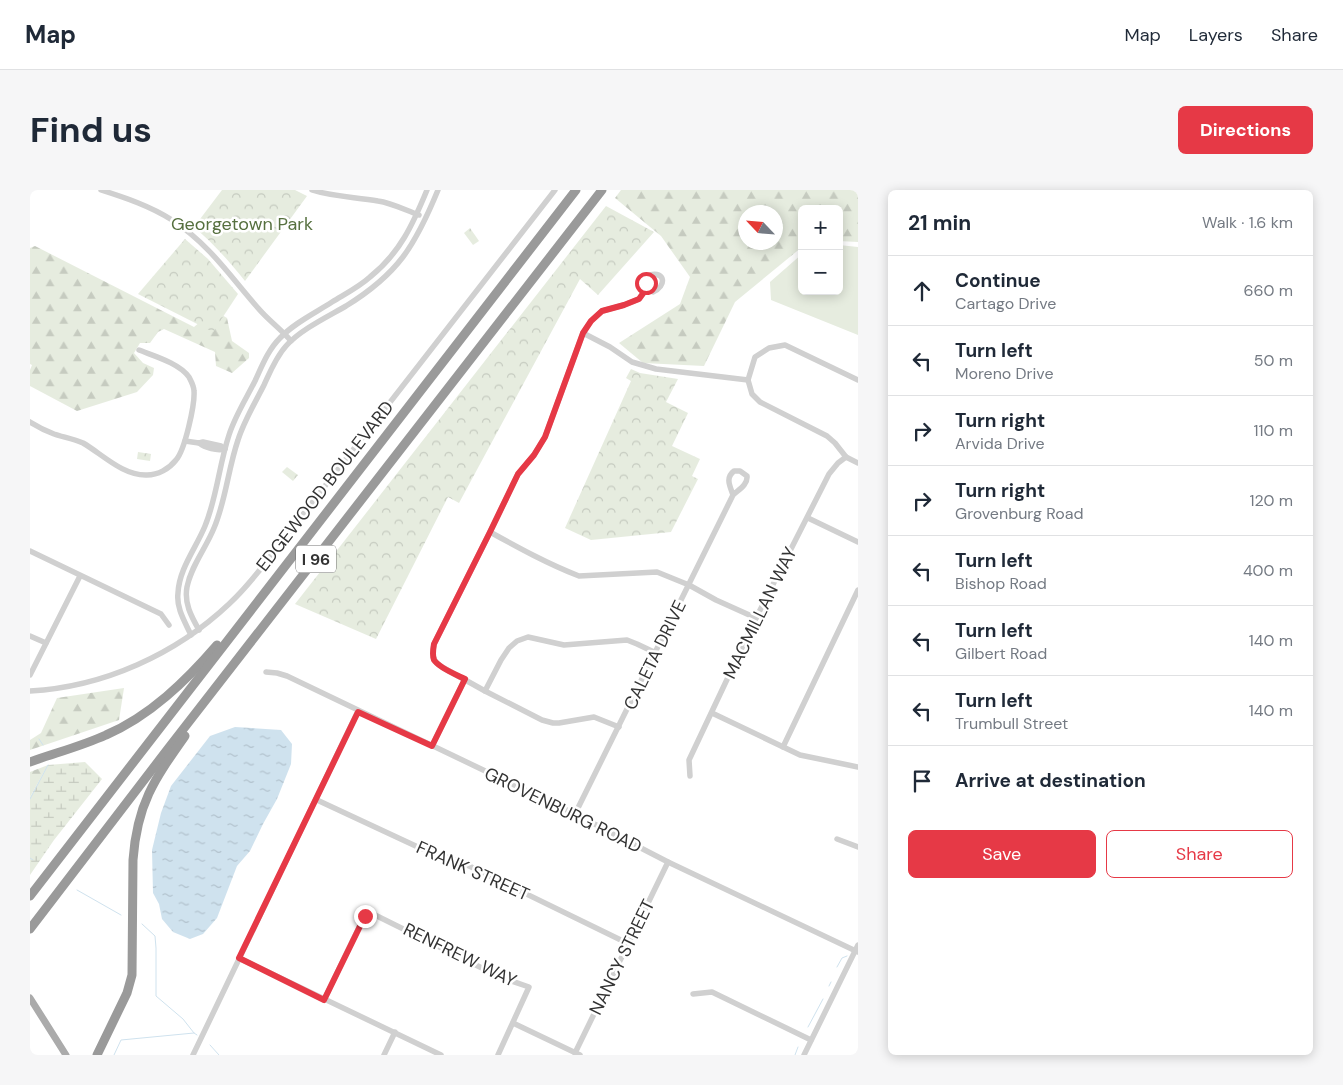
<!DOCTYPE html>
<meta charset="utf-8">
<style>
body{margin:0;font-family:"DM Sans",sans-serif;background:#f6f6f7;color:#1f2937}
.controls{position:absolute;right:15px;top:15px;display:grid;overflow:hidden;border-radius:8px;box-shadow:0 2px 12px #0003}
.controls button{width:45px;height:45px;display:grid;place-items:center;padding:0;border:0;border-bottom:1px solid #e0e1e3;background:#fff;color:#1f2937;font:25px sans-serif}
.compass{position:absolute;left:708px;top:15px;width:45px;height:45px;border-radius:50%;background:#fff;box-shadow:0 2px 12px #0003;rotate:296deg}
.stop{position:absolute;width:15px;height:15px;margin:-11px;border:4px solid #e63946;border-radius:50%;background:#fff}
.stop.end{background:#e63946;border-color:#fff;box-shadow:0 1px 5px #0008}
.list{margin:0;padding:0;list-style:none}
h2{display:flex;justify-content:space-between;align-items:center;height:65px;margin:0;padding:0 20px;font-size:21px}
h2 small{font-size:16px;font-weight:400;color:#747a83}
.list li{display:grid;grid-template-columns:32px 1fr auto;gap:15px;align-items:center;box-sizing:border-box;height:70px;padding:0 20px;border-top:1px solid #e0e1e3}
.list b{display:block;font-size:19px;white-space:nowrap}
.list p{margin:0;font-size:16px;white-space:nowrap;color:#747a83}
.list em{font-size:16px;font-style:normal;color:#747a83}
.actions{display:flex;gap:10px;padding:15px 20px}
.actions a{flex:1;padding:11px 0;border:1px solid #e63946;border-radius:8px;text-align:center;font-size:18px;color:#e63946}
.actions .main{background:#e63946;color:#fff}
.icon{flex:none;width:28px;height:28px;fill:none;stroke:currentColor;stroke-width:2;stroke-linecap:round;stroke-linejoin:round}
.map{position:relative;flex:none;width:828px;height:865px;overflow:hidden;border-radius:8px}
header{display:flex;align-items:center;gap:30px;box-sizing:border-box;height:70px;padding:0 25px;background:#fff;border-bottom:1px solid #e0e1e3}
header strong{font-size:24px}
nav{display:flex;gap:28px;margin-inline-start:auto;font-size:18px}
.intro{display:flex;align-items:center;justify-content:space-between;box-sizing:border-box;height:120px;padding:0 30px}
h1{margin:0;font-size:35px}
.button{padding:12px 22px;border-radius:8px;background:#e63946;color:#fff;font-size:18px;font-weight:700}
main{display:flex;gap:30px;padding:0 30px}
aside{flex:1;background:#fff;border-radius:8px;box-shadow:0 2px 12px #0003}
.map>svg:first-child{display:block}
.green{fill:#e6ecdf}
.forest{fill:url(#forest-firs);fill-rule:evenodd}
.wetland{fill:url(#wetland-marsh)}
.park{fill:url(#park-crowns)}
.water{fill:url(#water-ripples)}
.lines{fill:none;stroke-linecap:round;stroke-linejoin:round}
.stream{stroke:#cfe2ee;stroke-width:1}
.minor{stroke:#d0d0d0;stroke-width:5.5}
.major{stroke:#ababab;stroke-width:7}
.highway{stroke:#9a9a9a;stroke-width:9}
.route{stroke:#e63946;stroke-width:6}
.labels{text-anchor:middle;stroke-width:5;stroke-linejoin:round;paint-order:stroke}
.shield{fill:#fff;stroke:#707070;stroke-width:1}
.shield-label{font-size:16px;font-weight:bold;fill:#333}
.park-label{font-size:18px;fill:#56703f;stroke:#fff}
.street-label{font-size:18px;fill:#333;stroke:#fff}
</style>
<header>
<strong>Map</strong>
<nav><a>Map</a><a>Layers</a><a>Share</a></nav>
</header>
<div class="intro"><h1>Find us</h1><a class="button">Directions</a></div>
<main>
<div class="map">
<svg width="828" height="865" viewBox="0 0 828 865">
<defs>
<pattern id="forest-firs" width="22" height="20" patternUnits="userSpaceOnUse" patternTransform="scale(1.25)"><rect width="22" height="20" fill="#e6ecdf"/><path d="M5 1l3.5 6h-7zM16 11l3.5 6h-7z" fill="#c6cbc0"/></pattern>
<pattern id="wetland-marsh" width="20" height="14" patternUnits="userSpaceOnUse" patternTransform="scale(1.25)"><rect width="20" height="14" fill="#e6ecdf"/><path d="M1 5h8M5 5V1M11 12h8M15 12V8" fill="none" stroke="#c6cbc0"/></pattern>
<pattern id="park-crowns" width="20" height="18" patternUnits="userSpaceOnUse" patternTransform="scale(1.25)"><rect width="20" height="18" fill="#e6ecdf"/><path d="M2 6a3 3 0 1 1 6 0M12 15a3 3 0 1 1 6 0" fill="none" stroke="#c6cbc0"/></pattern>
<pattern id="water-ripples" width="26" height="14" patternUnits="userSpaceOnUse" patternTransform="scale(1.25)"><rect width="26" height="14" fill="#cfe2ee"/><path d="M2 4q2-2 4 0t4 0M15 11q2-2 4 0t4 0" fill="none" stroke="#b2c2cd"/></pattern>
</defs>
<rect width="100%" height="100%" fill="#fff"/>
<path class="green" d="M809 55 828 57V145L741 110 740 92 772 64V101H809Z"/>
<g class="forest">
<path d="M591 0H828V52L809 51V19H772V57L705 112 674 176 613 173 589 153 650 114 660 87 631 46 585 8ZM716 22H746V52H716Z"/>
<path d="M5 56 164 137 184 120 197 128 202 151 219 163V168L202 183 186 176 185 162 134 139 128 142 120 153H110L104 163 113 173 124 178 123 185 107 202 47 221 0 196V180L2 175 0 174V58Z"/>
<path d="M94 498 89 530 0 560V550L11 543 27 508Z"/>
<path d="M18 575 0 607V582Z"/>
</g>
<path class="wetland" d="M55 572 72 589 24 650 0 685V607L18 575Z"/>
<g class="park">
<path d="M192 0H265L277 6 215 91C199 71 183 53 164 37Z"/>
<path d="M576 16 624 42 568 105 550 89 429 313 418 307 346 449 265 414Z"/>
<path d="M440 38 449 51 443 55 434 43Z"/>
<path d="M155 49 178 69 208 104 183 142 108 104Z"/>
<path d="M601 179 610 183 648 189 636 212 658 223 642 256 670 269 662 286 668 289 641 342 561 350 535 338 601 191 596 188Z"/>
<path d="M108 262 121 264 120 271 107 269Z"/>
<path d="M257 277 268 285 263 291 252 282Z"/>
</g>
<path class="water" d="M205 537 251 540 262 554 261 574 247 609 233 634 220 661 207 676 187 728 173 744 160 749 143 742 132 729 129 714 123 703 122 660 131 623 141 596 180 546Z"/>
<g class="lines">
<g class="stream">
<path d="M9 549 13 555"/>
<path d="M0 609 18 575"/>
<path d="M0 668 3 670"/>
<path d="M47 700 91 725"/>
<path d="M112 734 125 746 126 758V806L153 829 164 843 167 845"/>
<path d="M807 777 812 768 817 766"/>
<path d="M799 796 801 792"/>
<path d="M778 837 793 809"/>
<path d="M180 855 189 865"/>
<path d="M84 865 91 850 164 843"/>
<path d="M765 865 768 857"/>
</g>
<g class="minor">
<path d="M71 0C96 8 120 16 142 30 180 55 199 85 228 118 238 130 251 139 261 151"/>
<path d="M282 0C303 7 326 7 348 11 362 13 375 20 389 25"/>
<path d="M553 143 580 157 602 172 626 179 718 190"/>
<path d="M718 190 722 204 730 212 797 246 805 253 816 267 828 273"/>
<path d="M718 190 725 167 739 158 755 155 828 190"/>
<path d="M0 232C8 237 16 241 24 244 33 247 44 249 53 253 72 264 93 286 117 285 128 285 139 279 146 270 155 260 165 214 164 201 164 196 161 191 159 187 149 173 124 166 109 160"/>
<path d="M155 251 169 253"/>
<path d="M173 252 191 256 195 259C187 261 175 258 169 253Z"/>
<path d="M778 328 828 352"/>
<path d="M460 342C489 358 518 374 549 386L627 382 659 395 686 410 726 428"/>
<path d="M0 361 131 424 139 435"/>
<path d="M169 440C161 426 154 413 157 397 161 376 176 358 184 338 196 310 198 279 208 250 214 231 225 213 234 195 240 182 246 167 256 156 270 140 297 127 316 116 368 84 385 56 408 0"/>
<path d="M161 445C155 432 146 418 148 403 149 379 166 358 175 336 187 307 189 275 199 245 205 226 216 209 225 191 232 176 238 160 250 148 264 133 285 123 302 112 315 104 329 97 340 87 370 63 383 34 397 0"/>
<path d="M0 446 16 453"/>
<path d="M236 482 247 483 257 486 545 624 638 672 828 762"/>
<path d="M0 485 50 386"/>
<path d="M0 501C74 497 146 464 199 414 214 400 227 384 239 368L525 0"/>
<path d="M455 501 471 470 479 458 487 451 498 447 534 455 597 450 607 454 626 463"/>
<path d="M682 523 770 565 828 577"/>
<path d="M589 537 564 527 529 533H523L512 530 455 501 412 477C402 471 402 464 404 454L460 342 488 284 504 265 515 247 553 143 561 131 572 121 594 115 609 109 617 98 615 93 620 85C635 81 637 96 623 102L617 98"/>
<path d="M402 556 435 489"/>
<path d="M753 557 828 400"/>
<path d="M660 586 659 570 726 428 799 284 808 273 816 267"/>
<path d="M287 610 390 658 431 672 599 754"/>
<path d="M545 624 703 305C708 300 718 295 717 286L710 281H704C695 288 700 296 703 305"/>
<path d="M807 649 828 657"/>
<path d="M209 768 411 865"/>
<path d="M663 804 682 802 781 850"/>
<path d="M294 810 332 731 339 722 470 787 499 797 468 865"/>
<path d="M483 833 550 865"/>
<path d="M545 863 638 672"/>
<path d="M163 865 328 521"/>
<path d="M354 865 365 842"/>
<path d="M774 865 828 755"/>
</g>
<path class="major" d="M0 808 36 865"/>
<g class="highway">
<path d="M0 572C25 563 52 556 76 545 120 526 156 491 187 455"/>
<path d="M0 706 546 0"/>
<path d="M0 739 137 560 572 0"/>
<path d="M67 865 97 803 102 785 103 670C107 614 124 590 155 546"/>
</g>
</g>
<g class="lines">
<path class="route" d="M335 726 294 810 209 768 328 522 402 556 435 489C427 485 409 478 404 470 402 465 403 460 404 454L460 342 488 284 504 265 515 247 553 143 561 131 572 121 594 115 609 109 617 98 616 93"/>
</g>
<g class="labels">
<rect class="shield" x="266" y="355.5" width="40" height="27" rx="4"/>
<g class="shield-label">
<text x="286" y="375">I 96</text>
</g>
<g class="park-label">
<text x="212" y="40">Georgetown Park</text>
</g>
<g class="street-label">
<text transform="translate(295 296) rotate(-52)" y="6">EDGEWOOD BOULEVARD</text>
<text transform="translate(730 423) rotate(-64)" y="6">MACMILLAN WAY</text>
<text transform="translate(625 465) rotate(-64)" y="6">CALETA DRIVE</text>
<text transform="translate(533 620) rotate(26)" y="6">GROVENBURG ROAD</text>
<text transform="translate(443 681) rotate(24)" y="6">FRANK STREET</text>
<text transform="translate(430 765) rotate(26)" y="6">RENFREW WAY</text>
<text transform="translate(592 767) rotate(-64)" y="6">NANCY STREET</text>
</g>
</g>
</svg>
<div class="controls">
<button>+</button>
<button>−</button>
</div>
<svg class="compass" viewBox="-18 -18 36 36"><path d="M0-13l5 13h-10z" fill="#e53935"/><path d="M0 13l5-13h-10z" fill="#747a83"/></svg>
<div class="stop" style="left:616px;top:93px"></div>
<div class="stop end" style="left:335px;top:726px"></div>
</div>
<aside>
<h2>21 min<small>Walk · 1.6 km</small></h2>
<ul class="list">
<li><svg class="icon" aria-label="ahead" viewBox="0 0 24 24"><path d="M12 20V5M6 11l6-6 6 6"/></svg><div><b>Continue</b><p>Cartago Drive</p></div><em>660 m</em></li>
<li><svg class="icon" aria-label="left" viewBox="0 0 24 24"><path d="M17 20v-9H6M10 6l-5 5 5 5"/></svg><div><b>Turn left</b><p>Moreno Drive</p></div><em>50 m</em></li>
<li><svg class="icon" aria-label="right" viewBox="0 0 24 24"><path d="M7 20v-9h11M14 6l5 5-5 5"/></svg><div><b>Turn right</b><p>Arvida Drive</p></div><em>110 m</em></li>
<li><svg class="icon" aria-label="right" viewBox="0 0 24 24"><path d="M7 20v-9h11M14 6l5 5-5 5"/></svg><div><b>Turn right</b><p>Grovenburg Road</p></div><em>120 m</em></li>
<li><svg class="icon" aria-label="left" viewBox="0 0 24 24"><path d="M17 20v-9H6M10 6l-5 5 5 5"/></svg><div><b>Turn left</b><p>Bishop Road</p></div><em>400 m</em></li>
<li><svg class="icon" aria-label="left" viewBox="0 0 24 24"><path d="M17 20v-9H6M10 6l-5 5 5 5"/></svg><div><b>Turn left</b><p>Gilbert Road</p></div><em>140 m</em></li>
<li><svg class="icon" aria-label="left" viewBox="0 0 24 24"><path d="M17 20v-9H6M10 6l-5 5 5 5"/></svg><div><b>Turn left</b><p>Trumbull Street</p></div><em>140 m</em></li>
<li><svg class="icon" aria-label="arrive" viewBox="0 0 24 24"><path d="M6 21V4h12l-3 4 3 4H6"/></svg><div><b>Arrive at destination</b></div></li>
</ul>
<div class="actions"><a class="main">Save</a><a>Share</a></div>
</aside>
</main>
